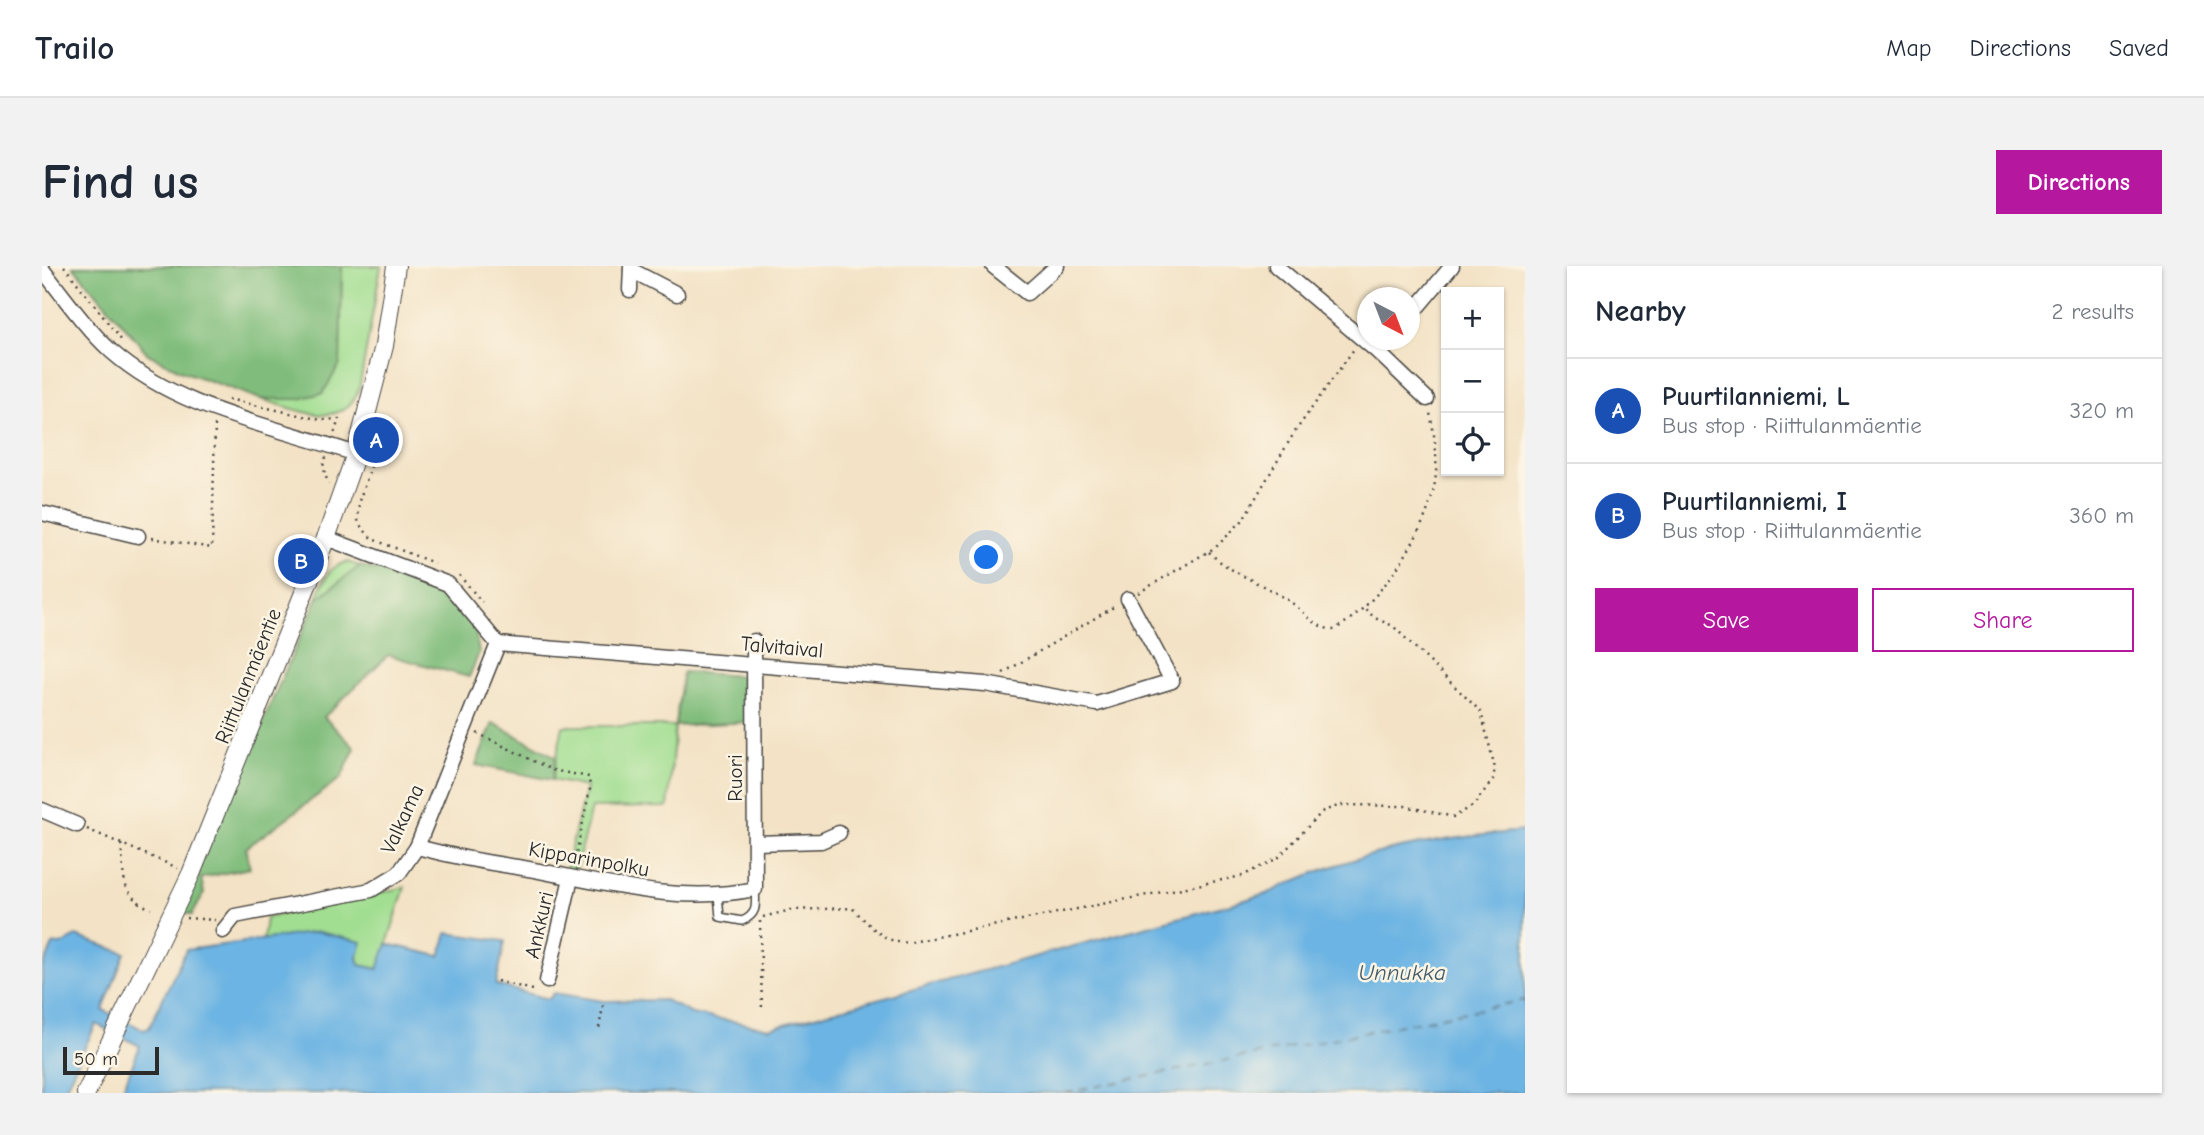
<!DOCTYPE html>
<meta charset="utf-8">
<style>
body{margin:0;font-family:"Comic Neue",sans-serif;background:#f2f2f3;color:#1f2937}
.controls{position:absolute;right:21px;top:21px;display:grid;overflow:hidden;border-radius:0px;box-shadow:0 2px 5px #0004}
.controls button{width:63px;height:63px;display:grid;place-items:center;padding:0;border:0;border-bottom:2px solid #e0e1e3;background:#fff;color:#1f2937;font:35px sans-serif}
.compass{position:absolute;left:1315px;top:21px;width:63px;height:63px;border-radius:50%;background:#fff;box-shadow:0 2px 5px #0004;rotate:138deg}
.scale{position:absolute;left:21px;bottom:18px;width:96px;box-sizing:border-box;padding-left:7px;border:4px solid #2b2b2b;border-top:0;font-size:19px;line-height:24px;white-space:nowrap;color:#2b2b2b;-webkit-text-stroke:5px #fcf5e5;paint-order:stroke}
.you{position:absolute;left:945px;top:292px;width:24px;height:24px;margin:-18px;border:5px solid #fff;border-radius:50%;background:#1a73e8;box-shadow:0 0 0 10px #1a73e833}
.badge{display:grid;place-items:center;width:46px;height:46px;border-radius:50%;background:#b5179e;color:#fff;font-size:23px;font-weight:700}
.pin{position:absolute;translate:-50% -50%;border:4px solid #fff;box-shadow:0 2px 7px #0006}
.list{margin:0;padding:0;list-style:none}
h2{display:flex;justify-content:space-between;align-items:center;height:91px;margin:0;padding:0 28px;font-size:30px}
h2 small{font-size:23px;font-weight:400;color:#747a83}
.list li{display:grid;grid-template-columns:46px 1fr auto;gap:21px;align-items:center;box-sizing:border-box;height:105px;padding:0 28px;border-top:2px solid #e0e1e3}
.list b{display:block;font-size:26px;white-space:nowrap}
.list p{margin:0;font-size:23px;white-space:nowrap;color:#747a83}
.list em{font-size:23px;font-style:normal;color:#747a83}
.actions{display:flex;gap:14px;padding:21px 28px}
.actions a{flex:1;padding:16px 0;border:2px solid #b5179e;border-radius:0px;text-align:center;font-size:24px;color:#b5179e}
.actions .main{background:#b5179e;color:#fff}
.icon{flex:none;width:38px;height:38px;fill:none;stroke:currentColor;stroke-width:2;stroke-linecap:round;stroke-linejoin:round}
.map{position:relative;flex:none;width:1483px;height:827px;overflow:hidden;border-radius:0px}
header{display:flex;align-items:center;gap:42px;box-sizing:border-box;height:98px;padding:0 35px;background:#fff;border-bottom:2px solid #e0e1e3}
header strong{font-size:33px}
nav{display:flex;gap:38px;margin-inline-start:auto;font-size:24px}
.intro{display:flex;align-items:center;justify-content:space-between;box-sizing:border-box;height:168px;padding:0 42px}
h1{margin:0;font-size:49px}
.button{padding:18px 32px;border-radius:0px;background:#b5179e;color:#fff;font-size:24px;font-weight:700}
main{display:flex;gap:42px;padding:0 42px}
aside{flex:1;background:#fff;border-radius:0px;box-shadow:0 2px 5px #0004}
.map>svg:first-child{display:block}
.green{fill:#a1de91;stroke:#66845e;stroke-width:2}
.forest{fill:#80bd7b;stroke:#567453;stroke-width:2}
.water{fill:#6cb4e3;stroke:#4c7087;stroke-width:2}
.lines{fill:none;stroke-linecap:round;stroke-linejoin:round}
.ferry{stroke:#425b6b;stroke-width:2;stroke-dasharray:9 7;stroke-linecap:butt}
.service-casing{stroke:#494642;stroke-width:10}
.minor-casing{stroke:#494642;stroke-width:17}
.tertiary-casing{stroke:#494642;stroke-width:20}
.path{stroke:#494642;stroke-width:2.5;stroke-dasharray:2 5;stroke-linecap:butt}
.service{stroke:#fff;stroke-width:7}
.minor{stroke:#fff;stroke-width:14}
.tertiary{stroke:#fff;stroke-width:18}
.labels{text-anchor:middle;stroke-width:5;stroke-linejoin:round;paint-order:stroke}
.street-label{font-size:21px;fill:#2b2b2b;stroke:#fcf5e5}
.water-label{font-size:23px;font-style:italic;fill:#425b6b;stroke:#fcf5e5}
</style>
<header>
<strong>Trailo</strong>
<nav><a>Map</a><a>Directions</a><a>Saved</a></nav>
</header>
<div class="intro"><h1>Find us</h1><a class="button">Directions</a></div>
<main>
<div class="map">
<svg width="1483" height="827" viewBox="0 0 1483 827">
<rect width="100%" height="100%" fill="#fcf5e5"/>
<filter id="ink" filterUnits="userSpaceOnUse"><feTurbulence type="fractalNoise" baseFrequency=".0143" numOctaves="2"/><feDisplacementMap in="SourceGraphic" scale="14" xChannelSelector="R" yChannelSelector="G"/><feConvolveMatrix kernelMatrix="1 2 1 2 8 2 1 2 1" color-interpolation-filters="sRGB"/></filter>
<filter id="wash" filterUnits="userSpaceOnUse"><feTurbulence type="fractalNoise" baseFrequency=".00686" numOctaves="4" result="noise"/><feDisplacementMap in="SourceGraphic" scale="28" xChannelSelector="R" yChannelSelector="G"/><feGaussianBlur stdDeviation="1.57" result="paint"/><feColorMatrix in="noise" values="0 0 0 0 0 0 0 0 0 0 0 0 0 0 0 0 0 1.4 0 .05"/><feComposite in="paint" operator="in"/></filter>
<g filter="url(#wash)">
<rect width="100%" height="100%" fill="#f3e2c5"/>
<g class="green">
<path d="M300 0H339L317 124C299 167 254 142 218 133H257L298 98Z"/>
<path d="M305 296 318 300 275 333C281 316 285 300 305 296Z"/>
<path d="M521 460H633L626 541 549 542 534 603 524 602 544 521 510 514Z"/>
<path d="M363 621 337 703 318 699 315 691 319 676 276 666 221 674 224 652Z"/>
</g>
<g class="forest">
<path d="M31 0H300L298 98 281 127 257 133H218L140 105 106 88Z"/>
<path d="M318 300 388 317 407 328 433 363 437 387 427 411 346 389 282 451 313 482 299 512 204 582 208 602 159 612 162 627 150 649 137 645 275 333Z"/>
<path d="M641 406 698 410 705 419 708 456 633 460Z"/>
<path d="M451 457 514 491 510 514 434 499Z"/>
</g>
<path class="water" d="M1483 565V827H79L98 780 54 758 21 827H0V703L11 679 23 677 34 670 83 687 61 744 102 764 107 762 144 684 276 666 320 676 316 691 318 699 336 703 345 678 398 690 405 667 463 675 454 719 507 733 512 727 562 735 623 734 650 748 728 762 1225 628C1304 587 1395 572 1483 565Z"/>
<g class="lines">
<path class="ferry" d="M1022 827 1483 734"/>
</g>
</g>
<g filter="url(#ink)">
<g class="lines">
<defs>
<path id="service" d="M676 629 678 651 700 655C716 648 714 639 713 623"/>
<g id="minor">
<path d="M951 0 985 27 1015 0"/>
<path d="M1234 0 1337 87 1385 133"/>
<path d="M0 3C22 31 43 61 69 85 135 144 232 160 314 188"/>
<path d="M589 4 635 28"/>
<path d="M588 24 589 0"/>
<path d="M1367 51 1410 0"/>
<path d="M1337 87 1349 74"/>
<path d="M0 247 96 270"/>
<path d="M284 272 406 318 456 378 943 418 1055 438 1130 415 1086 333"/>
<path d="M0 544 35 559"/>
<path d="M714 577 779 575 797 567"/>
<path d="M375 581C409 590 441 596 475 601 554 614 632 640 713 623L712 375"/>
<path d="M181 665 193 650 329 624 357 607 375 581 456 378"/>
<path d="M505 715 529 612"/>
</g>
<path id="tertiary" d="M44 827 149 608 284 272 314 188 342 80 354 0"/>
</defs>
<use href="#service" class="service-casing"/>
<use href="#minor" class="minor-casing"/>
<use href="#tertiary" class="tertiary-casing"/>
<g class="path">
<path d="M22 0 80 75"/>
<path d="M186 133 279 154 297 153 292 168"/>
<path d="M334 174 337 178 317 235 316 257 330 273 392 297"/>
<path d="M284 191 281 200 286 218"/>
<path d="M110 272 170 282 173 157"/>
<path d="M1167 286C1192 311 1228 319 1255 341 1268 352 1274 361 1291 364 1336 341 1382 271 1392 222 1397 196 1393 172 1388 147"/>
<path d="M417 309 440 336"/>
<path d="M1096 327 1174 281 1200 255 1252 167 1312 83"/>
<path d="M961 407 1075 339"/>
<path d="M435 467 510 504 547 511 548 523 532 598"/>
<path d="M45 563 136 602"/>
<path d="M79 578C83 611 76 628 109 643"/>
<path d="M721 651 749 644 810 642C829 659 842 680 870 676L1200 610 1236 592 1281 545 1299 539 1363 540 1412 551 1432 539 1451 513 1453 502 1439 446 1351 360 1333 352 1322 342"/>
<path d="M144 652 173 654"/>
<path d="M718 655 720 744"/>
<path d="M455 715 495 725"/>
<path d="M557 762 562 735"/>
</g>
<use href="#service" class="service"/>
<use href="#minor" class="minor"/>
<use href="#tertiary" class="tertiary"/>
</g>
</g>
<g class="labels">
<g class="street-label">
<text transform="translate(740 381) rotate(5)" y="7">Talvitaival</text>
<text transform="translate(206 410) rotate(-68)" y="7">Riittulanmäentie</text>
<text transform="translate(693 512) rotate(-90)" y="7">Ruori</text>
<text transform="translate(360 553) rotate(-65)" y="7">Valkama</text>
<text transform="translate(547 593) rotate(10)" y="7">Kipparinpolku</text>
<text transform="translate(497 659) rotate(-77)" y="7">Ankkuri</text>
</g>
<g class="water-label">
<text x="1360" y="714">Unnukka</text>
</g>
</g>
</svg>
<div class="controls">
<button>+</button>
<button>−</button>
<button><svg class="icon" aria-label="locate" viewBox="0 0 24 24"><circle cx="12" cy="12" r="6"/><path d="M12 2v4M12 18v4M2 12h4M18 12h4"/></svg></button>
</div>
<svg class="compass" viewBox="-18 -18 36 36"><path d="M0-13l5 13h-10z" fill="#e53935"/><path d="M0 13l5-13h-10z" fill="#747a83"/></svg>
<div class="scale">50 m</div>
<div class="you"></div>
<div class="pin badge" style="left:334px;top:174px;background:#1a4fb4">A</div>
<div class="pin badge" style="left:259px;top:295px;background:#1a4fb4">B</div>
</div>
<aside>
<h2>Nearby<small>2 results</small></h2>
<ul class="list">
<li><span class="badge" style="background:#1a4fb4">A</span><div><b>Puurtilanniemi, L</b><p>Bus stop · Riittulanmäentie</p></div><em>320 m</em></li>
<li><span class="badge" style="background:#1a4fb4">B</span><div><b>Puurtilanniemi, I</b><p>Bus stop · Riittulanmäentie</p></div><em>360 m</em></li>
</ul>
<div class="actions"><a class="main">Save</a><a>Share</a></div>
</aside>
</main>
